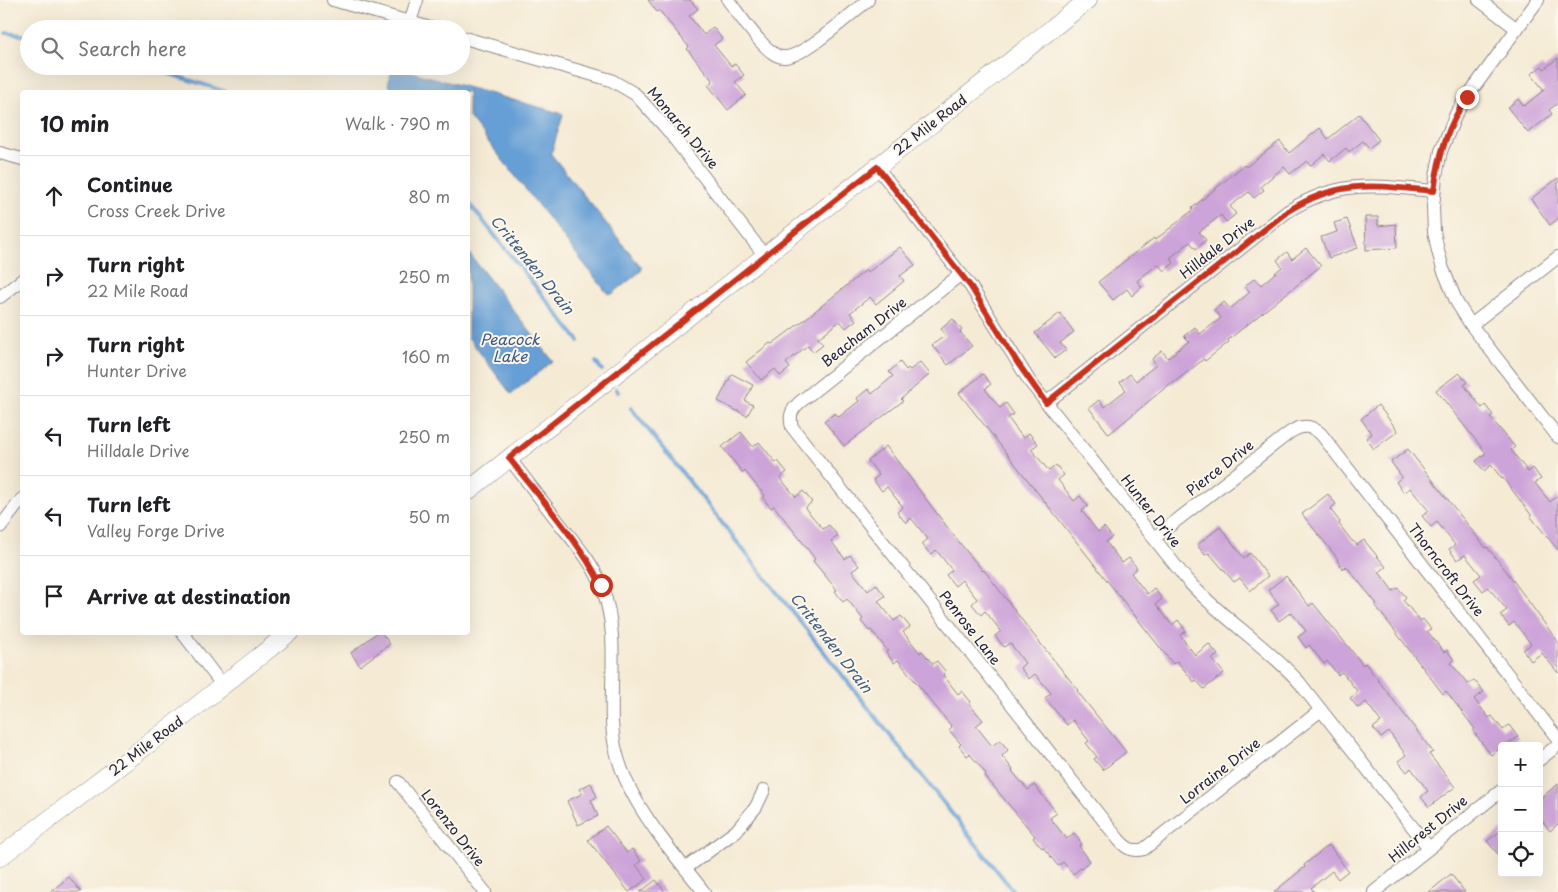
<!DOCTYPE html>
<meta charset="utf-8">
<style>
body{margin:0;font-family:"Playpen Sans",sans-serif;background:#f6f6f6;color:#202124}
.controls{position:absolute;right:15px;bottom:15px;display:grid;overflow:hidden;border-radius:5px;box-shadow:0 5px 20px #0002}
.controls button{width:45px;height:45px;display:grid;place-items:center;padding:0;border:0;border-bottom:1px solid #e0e0e0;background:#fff;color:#202124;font:25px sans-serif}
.stop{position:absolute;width:15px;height:15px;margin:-11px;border:4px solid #c8321e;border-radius:50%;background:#fff}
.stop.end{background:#c8321e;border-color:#fff;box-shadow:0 1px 5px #0008}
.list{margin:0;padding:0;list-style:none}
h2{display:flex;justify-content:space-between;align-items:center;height:65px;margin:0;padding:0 20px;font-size:21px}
h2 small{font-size:16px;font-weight:400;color:#757577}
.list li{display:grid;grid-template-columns:32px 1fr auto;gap:15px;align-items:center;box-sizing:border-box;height:80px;padding:0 20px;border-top:1px solid #e0e0e0}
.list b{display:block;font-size:19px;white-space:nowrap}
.list p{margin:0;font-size:16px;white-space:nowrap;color:#757577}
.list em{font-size:16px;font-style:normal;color:#757577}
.icon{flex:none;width:28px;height:28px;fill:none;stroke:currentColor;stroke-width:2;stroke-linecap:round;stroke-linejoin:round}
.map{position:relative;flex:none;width:1558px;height:892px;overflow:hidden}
.search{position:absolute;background:#fff;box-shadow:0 5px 20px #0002;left:20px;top:20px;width:450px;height:55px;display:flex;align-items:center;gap:12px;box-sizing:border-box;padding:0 18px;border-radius:28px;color:#757577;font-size:19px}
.panel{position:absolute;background:#fff;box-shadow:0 5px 20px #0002;left:20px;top:90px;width:450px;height:545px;border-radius:5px}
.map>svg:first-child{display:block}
.water{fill:#669fd5;stroke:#446088}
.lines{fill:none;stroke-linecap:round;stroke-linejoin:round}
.stream{stroke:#669fd5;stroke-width:4}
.building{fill:#cda4d9}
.street-casing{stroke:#8c8688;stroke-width:14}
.secondary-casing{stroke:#8c8688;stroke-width:19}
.street{stroke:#fff;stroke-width:12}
.secondary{stroke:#fff;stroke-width:18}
.route{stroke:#c8321e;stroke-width:6}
.labels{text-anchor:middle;stroke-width:4;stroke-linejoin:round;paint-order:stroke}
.street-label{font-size:14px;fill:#22223b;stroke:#fbf7ec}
.water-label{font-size:15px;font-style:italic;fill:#415a80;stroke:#fbf7ec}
</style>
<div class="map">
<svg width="1558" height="892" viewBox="0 0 1558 892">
<rect width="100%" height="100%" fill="#fbf7ec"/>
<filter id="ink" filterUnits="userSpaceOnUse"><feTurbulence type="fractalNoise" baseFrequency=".02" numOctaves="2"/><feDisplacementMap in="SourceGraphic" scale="10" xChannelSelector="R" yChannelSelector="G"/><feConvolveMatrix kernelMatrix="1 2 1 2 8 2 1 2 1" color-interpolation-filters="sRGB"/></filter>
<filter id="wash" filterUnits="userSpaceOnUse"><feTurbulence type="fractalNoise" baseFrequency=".0096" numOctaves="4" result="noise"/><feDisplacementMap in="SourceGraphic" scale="20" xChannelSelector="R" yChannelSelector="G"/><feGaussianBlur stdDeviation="1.12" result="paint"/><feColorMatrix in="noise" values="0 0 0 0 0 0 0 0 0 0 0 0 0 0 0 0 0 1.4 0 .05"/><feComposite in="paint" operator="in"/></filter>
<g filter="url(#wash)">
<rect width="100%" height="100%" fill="#f5ebd5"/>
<g class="water">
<path d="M394 67 560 113 563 115 551 154 642 268 641 271 612 294 607 293 468 116V92C450 92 399 97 388 85L392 70Z"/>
<path d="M468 252 553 361 511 394 468 337Z"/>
</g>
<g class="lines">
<g class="stream">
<path d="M6 33 29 36"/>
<path d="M145 66 227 92"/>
<path d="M468 202 579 341"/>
<path d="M596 362 602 370"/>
<path d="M616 389 618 392"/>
<path d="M631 408 1014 892"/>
</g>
</g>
<g id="blocks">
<g class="building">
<path d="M648 0H690L698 9 689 16 704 35 713 27 722 39 714 45 731 66 735 64 744 75 735 82 746 95 728 110 708 85 713 81 687 49 689 47 659 10 657 12Z"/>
<path d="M1558 58V103L1549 110 1552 114 1528 133 1508 108 1518 99 1524 106 1544 90 1531 74 1542 66 1544 69Z"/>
<path d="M1359 114 1379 140 1369 148 1363 141 1349 152 1346 148 1330 161 1324 154 1310 166 1307 161 1290 174 1284 167 1261 186 1264 190 1254 198 1249 192 1230 206 1236 214 1226 222 1221 215 1199 232 1206 240 1196 249 1190 242 1170 258 1174 263 1164 271 1158 264 1137 281 1142 287 1132 296 1127 289 1113 300 1098 282 1154 238 1155 240 1193 210 1192 208 1244 165 1246 167 1280 141 1289 153 1320 128 1328 139Z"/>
<path d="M1558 178V219L1550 225 1531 199Z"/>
<path d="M1365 217H1378V226L1396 224 1397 248 1366 250Z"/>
<path d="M1347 219 1358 248 1329 258 1321 237 1337 232 1334 223Z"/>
<path d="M900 247 915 265 900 276 904 281 876 304 870 297 850 313 856 320 846 328 840 321 818 338 823 344 813 352 808 345 786 363 790 368 780 376 775 369 761 380 746 362 770 343 772 344 804 320 866 270 867 273Z"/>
<path d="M1306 248 1321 266 1228 340 1229 342 1205 361 1204 359 1172 384 1171 383 1109 434 1089 408 1099 400 1104 407 1126 390 1120 382 1130 374 1136 381 1156 365 1152 359 1162 351 1168 358 1189 341 1184 336 1195 327 1200 334 1221 318 1214 310 1224 302 1230 309 1250 292 1245 286 1255 278 1261 285 1282 267 1277 260 1287 252 1292 259Z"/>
<path d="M1060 313 1074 332 1060 343 1066 350 1055 358 1035 333Z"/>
<path d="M953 319 962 330 960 332 972 346 948 365 932 345 946 335 941 329Z"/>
<path d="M900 362 906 370 908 368 910 370 920 362 930 374 901 399 903 401 844 446 824 421 835 413 839 417 859 401 857 398 868 389 872 394 893 376 889 372Z"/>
<path d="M1459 373 1467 382 1464 385 1482 408 1485 405 1493 415 1490 417 1515 447 1511 450 1528 472 1533 468 1541 479 1535 483 1550 502 1558 495V550L1531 517 1532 516 1503 478 1502 479 1491 465 1484 471 1476 461 1486 453 1436 390Z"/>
<path d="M732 374 753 385 745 401 753 405 747 416 718 401Z"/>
<path d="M983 374 991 384 985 389 1000 408 1006 403 1014 414 1008 418 1023 438 1029 433 1038 444 1031 449 1049 471 1056 465 1064 475 1058 480 1074 501 1080 496 1088 506 1082 511 1098 532 1104 527 1112 537 1106 542 1122 563 1129 558 1137 568 1131 573 1147 594 1154 588 1162 599 1156 604 1172 625 1178 620 1186 631 1180 635 1195 655 1209 644 1218 655 1212 659 1224 673 1204 689 1196 680 1194 682 1177 661 1173 664 959 393Z"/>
<path d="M1378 405 1398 431 1374 449 1366 438 1372 434 1361 419Z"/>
<path d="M741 432 753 447 759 442 776 463 778 461 787 472 780 478 796 497 803 491 812 502 805 508 823 529 829 525 838 536 831 541 845 559 850 555 859 566 852 571 868 591 876 584 885 596 878 601 894 621 901 616 910 627 903 632 920 653 922 651 933 664 937 661 946 672 943 675 958 694 962 691 971 702 969 704 983 720 976 726 992 746 1000 740 1008 750 1002 756 1013 770 1012 771 1028 790 1034 785 1048 802 1057 813 1050 818 1067 839 1074 833 1082 844 1079 846 1090 861 1073 874 1063 862 1058 866 1043 847 1042 848 1033 838 1035 836 985 776 986 774 970 754 967 756 959 746 961 744 949 730 952 727 898 660 894 663 886 652 888 651 871 630 869 631 861 621 863 619 847 599 843 602 835 591 837 590 813 561 815 559 804 544 774 506 771 508 763 498 765 496 745 471 743 473 722 447Z"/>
<path d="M886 446 954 536 983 571 984 570 1028 628 1078 690 1077 691 1126 752 1103 770 1094 759 1097 757 1086 743 1089 741 1073 720 1067 725 1045 698 1051 693 1035 674 1029 679 1020 668 1025 663 1010 643 1004 647 995 636 1001 631 985 611 981 615 972 604 977 599 962 580 955 586 946 575 952 570 936 550 931 555 922 544 928 539 911 518 906 523 897 512 903 507 887 487 882 491 873 480 879 475 868 461Z"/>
<path d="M1408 449 1486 548 1487 547 1507 572 1558 642V673L1542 653 1531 661 1523 650 1531 644 1514 622 1509 626 1500 615 1507 610 1488 587 1483 591 1474 580 1481 575 1465 555 1457 560 1449 549 1455 545 1437 522 1431 527 1422 516 1429 511 1410 488 1404 493 1396 482 1402 477 1391 462Z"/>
<path d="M1328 494 1336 504 1330 509 1340 522 1339 524 1352 541H1353L1357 545 1364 540 1386 567 1379 572 1393 591 1398 588 1406 597 1403 600 1420 621 1423 619 1431 629 1427 631 1444 652 1447 650 1454 660 1451 663 1468 684 1474 680 1484 692 1474 699 1489 718 1492 716 1503 730 1509 725 1518 737 1507 745 1506 744 1502 746V747L1491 755 1473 731 1475 729 1446 691 1443 694 1375 605 1377 604 1346 566 1343 569 1337 560 1338 559 1302 514Z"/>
<path d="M1220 527 1244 558 1250 553 1268 576 1250 591 1240 578 1234 582 1209 553 1205 555 1197 545Z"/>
<path d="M1286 576 1309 606 1313 603 1363 665 1365 663 1433 752 1429 754 1455 787 1429 807 1421 797 1428 791 1411 768 1407 772 1398 761 1406 755 1389 732 1381 738 1373 728 1381 722 1366 702 1358 708 1350 698 1358 692 1342 672 1338 675 1327 661 1324 664 1309 645 1306 648 1298 637 1306 631 1291 612 1279 621 1271 610 1279 604 1268 590Z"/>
<path d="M378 632H381L390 644 360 666 351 653Z"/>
<path d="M591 783 597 797 591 800 598 816 578 825 567 801 582 794 579 789Z"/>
<path d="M1558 784V824L1550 831 1539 817V799Z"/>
<path d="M606 826 627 853 632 849 641 861 636 865 647 879 629 892 588 840Z"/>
<path d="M1502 830V859L1487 841Z"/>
<path d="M1329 845 1348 871 1338 879 1332 871 1311 888 1314 892H1274L1305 867 1304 865Z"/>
<path d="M1451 874 1465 892H1429Z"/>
<path d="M69 877 81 892H50Z"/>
<path d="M656 880 665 892H640Z"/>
</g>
</g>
</g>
<g filter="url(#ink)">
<use href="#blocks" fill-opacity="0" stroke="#8c8688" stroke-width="1"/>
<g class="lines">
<defs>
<g id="street">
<path d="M333 0 434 29"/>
<path d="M728 0C739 14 759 44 773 53 775 55 780 57 783 57 802 59 852 13 868 0"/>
<path d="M1479 0 1517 29"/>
<path d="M1538 0 1467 97 1456 114 1441 151 1436 176 1433 207 1434 231 1438 251 1443 269 1457 303 1471 325 1558 437"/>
<path d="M410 22 417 0"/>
<path d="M461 37 611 80 635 94 666 128 765 256"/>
<path d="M0 153 22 159"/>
<path d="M877 167 971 287 1030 382 1187 580C1221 618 1265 644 1299 682L1429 848"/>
<path d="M961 274 800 402C791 410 789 416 792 427L1119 840C1127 849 1133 852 1144 849L1321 710"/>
<path d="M0 297 22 280"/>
<path d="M1471 325 1558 257"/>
<path d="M1046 403 1288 211C1342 178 1375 186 1434 191"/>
<path d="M509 458C526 480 543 502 560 524 576 544 593 563 602 587 619 634 610 674 612 722 614 789 665 842 704 892"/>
<path d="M0 527 22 499"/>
<path d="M1154 538 1289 433C1301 425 1310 424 1321 434L1558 739"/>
<path d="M182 632 223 686"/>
<path d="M1539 760 1558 745"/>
<path d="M398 782 485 892"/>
<path d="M686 868 736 831 756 807 764 790"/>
<path d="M1374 892 1502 790"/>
</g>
<g id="secondary">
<path d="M468 491 1088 0"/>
<path d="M0 857 168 729 290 632"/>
</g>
</defs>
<use href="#street" class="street-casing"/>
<use href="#secondary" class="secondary-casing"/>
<use href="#street" class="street"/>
<use href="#secondary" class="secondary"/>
</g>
</g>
<g class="lines" filter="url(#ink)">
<path class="route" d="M601 585C579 540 540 498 509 458L877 167 971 287 1017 362 1046 403 1288 211C1341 178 1375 186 1434 191 1439 155 1447 127 1467 97"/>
</g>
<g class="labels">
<g class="street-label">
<text transform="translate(930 125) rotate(-38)" y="5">22 Mile Road</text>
<text transform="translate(683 128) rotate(50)" y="5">Monarch Drive</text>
<text transform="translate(1217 248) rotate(-38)" y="5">Hilldale Drive</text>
<text transform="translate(864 332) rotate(-38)" y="5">Beacham Drive</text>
<text transform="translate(1220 468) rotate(-38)" y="5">Pierce Drive</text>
<text transform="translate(1151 511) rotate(52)" y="5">Hunter Drive</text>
<text transform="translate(1446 570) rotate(52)" y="5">Thorncroft Drive</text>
<text transform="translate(970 628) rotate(52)" y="5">Penrose Lane</text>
<text transform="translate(146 746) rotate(-37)" y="5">22 Mile Road</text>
<text transform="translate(1220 771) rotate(-38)" y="5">Lorraine Drive</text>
<text transform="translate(453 828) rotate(52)" y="5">Lorenzo Drive</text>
<text transform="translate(1428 829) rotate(-39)" y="5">Hillcrest Drive</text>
</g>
<g class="water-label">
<text transform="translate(532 265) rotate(51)" y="5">Crittenden Drain</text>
<text x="510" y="345">Peacock<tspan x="510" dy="17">Lake</tspan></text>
<text transform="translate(831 643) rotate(52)" y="5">Crittenden Drain</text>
</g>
</g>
</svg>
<div class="controls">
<button>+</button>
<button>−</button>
<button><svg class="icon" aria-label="locate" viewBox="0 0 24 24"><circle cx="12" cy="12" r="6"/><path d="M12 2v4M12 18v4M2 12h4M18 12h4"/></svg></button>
</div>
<div class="stop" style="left:601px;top:585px"></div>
<div class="stop end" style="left:1467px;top:97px"></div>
<div class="search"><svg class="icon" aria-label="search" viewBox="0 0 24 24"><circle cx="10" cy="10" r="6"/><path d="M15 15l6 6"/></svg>Search here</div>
<section class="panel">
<h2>10 min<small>Walk · 790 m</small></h2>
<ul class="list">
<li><svg class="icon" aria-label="ahead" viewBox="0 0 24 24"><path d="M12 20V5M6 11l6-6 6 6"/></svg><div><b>Continue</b><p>Cross Creek Drive</p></div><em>80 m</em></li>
<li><svg class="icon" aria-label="right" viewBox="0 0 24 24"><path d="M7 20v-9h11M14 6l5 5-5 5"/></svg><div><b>Turn right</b><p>22 Mile Road</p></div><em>250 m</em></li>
<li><svg class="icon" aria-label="right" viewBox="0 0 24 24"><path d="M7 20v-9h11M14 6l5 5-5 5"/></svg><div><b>Turn right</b><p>Hunter Drive</p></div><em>160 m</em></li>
<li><svg class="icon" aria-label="left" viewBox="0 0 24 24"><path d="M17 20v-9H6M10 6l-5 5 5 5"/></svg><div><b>Turn left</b><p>Hilldale Drive</p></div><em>250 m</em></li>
<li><svg class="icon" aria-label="left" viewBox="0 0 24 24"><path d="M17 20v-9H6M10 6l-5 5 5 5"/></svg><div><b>Turn left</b><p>Valley Forge Drive</p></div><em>50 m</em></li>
<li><svg class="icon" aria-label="arrive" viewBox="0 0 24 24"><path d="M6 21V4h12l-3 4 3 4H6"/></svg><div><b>Arrive at destination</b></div></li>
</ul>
</section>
</div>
